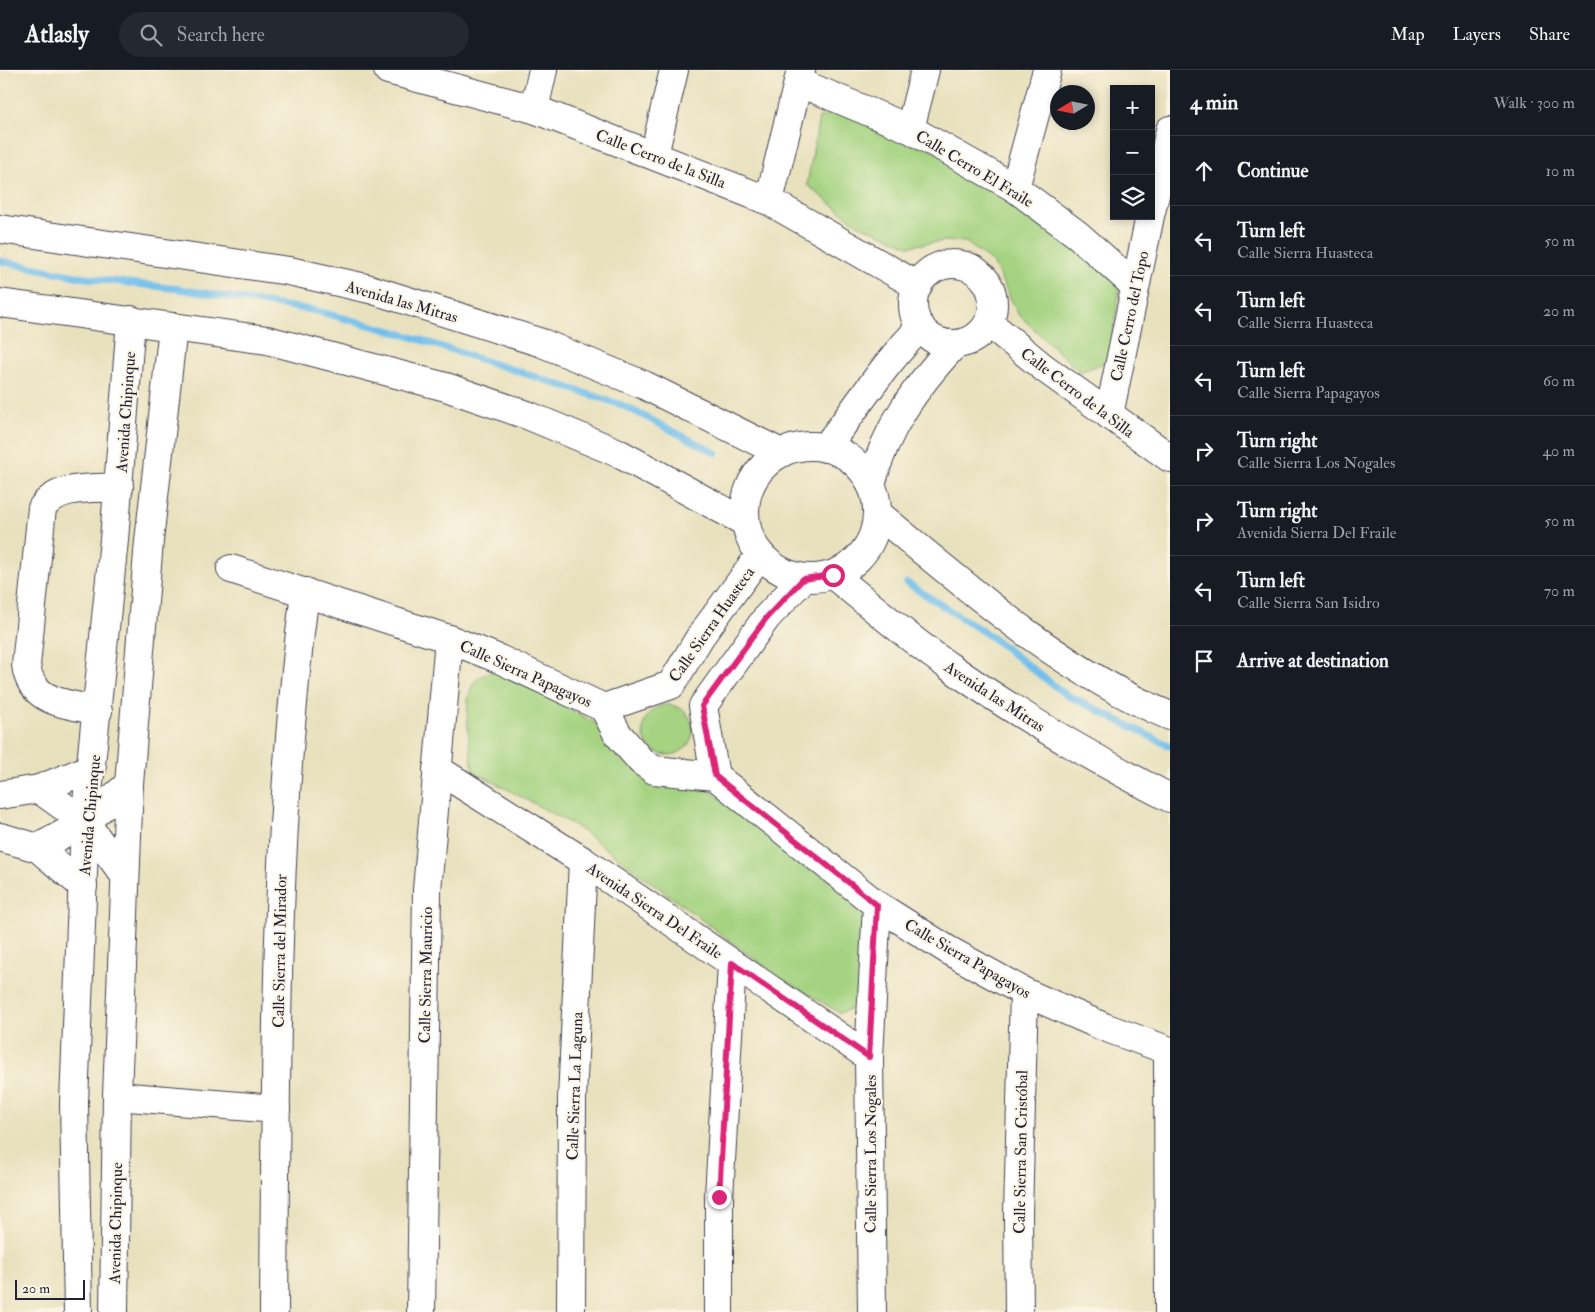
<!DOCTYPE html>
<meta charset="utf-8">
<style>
body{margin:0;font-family:"IM FELL Double Pica",serif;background:#242831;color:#f1f3f6}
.controls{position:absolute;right:15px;top:15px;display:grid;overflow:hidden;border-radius:0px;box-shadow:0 2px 8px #0003}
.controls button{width:45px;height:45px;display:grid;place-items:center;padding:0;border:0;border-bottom:1px solid #363941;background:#171b24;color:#f1f3f6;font:25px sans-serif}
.compass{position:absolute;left:1050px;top:15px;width:45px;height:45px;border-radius:50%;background:#171b24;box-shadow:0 2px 8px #0003;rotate:260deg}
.scale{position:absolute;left:15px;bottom:12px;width:70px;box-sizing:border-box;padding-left:5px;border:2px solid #22223b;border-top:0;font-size:14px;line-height:18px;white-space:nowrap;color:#22223b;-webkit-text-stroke:4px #fcf5e5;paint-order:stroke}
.stop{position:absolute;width:15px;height:15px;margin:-11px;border:4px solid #db2777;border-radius:50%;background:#fff}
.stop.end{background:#db2777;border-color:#fff;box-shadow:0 1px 5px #0008}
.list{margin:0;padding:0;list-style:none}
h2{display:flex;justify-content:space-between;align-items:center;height:65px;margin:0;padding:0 20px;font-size:21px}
h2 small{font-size:16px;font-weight:400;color:#9ea1a6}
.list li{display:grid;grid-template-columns:32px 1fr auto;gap:15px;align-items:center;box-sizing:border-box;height:70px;padding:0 20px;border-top:1px solid #363941}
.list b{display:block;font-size:19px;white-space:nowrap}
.list p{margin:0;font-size:16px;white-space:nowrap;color:#9ea1a6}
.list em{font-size:16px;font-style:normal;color:#9ea1a6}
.icon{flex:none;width:28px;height:28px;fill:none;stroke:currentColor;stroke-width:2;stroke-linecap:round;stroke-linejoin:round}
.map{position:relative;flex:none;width:1170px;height:1242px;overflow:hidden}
header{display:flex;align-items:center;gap:30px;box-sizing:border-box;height:70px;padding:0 25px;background:#171b24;border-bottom:1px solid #363941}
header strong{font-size:24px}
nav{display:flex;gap:28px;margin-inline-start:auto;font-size:18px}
.search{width:350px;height:45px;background:#242831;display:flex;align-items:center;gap:12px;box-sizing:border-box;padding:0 18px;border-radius:28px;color:#9ea1a6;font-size:19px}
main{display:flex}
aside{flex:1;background:#171b24}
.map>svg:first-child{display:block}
.green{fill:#a5d381;stroke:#647a5e}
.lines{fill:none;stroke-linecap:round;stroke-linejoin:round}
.stream{stroke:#72bfec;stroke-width:7}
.minor-casing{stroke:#403f4f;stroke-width:30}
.minor{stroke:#fff;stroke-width:28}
.route{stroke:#db2777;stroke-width:6}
.labels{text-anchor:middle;stroke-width:4;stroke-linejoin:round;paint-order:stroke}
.street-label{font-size:16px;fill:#22223b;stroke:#fcf5e5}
</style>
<header>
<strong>Atlasly</strong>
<div class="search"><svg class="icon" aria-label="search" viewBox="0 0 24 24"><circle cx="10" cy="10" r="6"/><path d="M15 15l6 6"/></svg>Search here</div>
<nav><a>Map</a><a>Layers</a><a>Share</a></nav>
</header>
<main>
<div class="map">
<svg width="1170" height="1242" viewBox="0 0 1170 1242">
<rect width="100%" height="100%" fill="#fcf5e5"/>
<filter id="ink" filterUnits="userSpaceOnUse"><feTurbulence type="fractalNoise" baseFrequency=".02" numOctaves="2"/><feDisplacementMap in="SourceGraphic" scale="10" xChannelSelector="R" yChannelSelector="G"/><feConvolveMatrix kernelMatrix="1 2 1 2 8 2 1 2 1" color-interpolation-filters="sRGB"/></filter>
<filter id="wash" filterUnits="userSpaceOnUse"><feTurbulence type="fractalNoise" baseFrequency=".0096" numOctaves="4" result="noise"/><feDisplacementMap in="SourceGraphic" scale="20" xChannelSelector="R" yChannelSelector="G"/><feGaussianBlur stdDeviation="1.12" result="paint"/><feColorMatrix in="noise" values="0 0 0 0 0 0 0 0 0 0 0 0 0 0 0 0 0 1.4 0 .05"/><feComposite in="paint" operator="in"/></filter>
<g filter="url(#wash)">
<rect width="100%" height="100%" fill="#e8e1be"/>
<g class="green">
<path d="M847 37 980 104 1120 215 1109 291 1080 302 1018 244 994 194 966 172 944 171 909 176 857 154 807 115 819 48Z"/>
<path d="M495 600 527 614 605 659 684 712 710 721 862 834 866 849 863 926 853 938 840 943 779 907 574 755 473 701C471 678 459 627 477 609 481 605 490 603 495 600Z"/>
<circle cx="668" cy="660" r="25"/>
</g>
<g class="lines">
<g class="stream">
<path d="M0 191 86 208 179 219 317 241 399 263 622 335 716 383"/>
<path d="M907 513 990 566 1065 624 1170 676"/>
</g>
</g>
</g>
<g filter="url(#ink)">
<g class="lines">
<defs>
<g id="minor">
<path d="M388 0 534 39 769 131 918 216"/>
<path d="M798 12 910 59 1015 118 1078 165 1134 215"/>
<path d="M534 39 543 0"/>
<path d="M910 59 925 0"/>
<path d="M654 85 674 0"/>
<path d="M1015 118 1047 0"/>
<path d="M769 131 801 0"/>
<path d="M1151 142 1170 60"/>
<path d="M0 159 289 201 370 219 542 273 644 315 781 383"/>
<circle cx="953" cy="234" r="40"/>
<path d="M0 233 267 270 446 317 527 345 616 382 745 452"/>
<path d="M989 253 1044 298 1170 388"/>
<path d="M1109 345 1150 146"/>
<circle cx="811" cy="442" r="66"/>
<path d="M825 378C857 338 884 293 921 257"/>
<path d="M871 415C885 359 916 316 955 274"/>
<path d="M877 443C968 518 1060 600 1170 646"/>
<path d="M231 499 449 569 499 589 604 638 617 663 641 691 654 700 715 706 877 835 948 880 1024 922 1104 957 1170 981"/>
<path d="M833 505C872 536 909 569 950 597 1020 646 1094 689 1170 728"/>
<path d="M604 638 671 615 700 567 760 485"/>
<path d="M98 641C67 633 31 634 26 595L42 438C58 414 93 419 119 417"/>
<path d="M437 699 583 791 869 987"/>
<path d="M715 706 703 636 767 547 803 509"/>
<path d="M39 719 85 752 125 806"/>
<path d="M0 725 39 719 92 698"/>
<path d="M0 767 38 778 83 816"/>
<path d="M38 778 85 752 129 714"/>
<path d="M1168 981 1169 1242"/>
<path d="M117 1026 276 1039"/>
<path d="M78 1242 74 1033 85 752 114 470 131 250"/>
<path d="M114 1242 117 1026 129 714 149 471 173 257"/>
<path d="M274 1242C276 1002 274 761 305 522"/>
<path d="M421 1242 427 820 449 569"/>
<path d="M571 1242 572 1029 583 791"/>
<path d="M719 1242V1127L732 893"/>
<path d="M872 1242 869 987 877 835"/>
<path d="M1019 1242 1018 1144 1024 922"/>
</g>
</defs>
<use href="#minor" class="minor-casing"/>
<use href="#minor" class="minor"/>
</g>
</g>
<g class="lines" filter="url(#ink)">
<path class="route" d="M719 1127 732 893 869 987 877 835 715 706 702 636 767 547 803 509 833 505"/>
</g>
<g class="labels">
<g class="street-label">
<text transform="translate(661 88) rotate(21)" y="6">Calle Cerro de la Silla</text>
<text transform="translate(975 98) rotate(31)" y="6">Calle Cerro El Fraile</text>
<text transform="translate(402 231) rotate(16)" y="6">Avenida las Mitras</text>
<text transform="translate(1129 246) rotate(-78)" y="6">Calle Cerro del Topo</text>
<text transform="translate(1078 322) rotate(37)" y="6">Calle Cerro de la Silla</text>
<text transform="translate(125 342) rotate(-86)" y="6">Avenida Chipinque</text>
<text transform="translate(711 554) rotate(-55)" y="6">Calle Sierra Huasteca</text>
<text transform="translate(526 603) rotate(24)" y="6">Calle Sierra Papagayos</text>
<text transform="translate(995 626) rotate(33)" y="6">Avenida las Mitras</text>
<text transform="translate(89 745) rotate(-85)" y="6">Avenida Chipinque</text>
<text transform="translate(655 840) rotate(34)" y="6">Avenida Sierra Del Fraile</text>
<text transform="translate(279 881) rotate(-89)" y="6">Calle Sierra del Mirador</text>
<text transform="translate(968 888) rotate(30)" y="6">Calle Sierra Papagayos</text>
<text transform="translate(425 905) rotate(-89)" y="6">Calle Sierra Mauricio</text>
<text transform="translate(574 1016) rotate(-88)" y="6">Calle Sierra La Laguna</text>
<text transform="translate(1020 1082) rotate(-89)" y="6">Calle Sierra San Cristóbal</text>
<text transform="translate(870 1084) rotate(-90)" y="6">Calle Sierra Los Nogales</text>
<text transform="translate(115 1153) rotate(-89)" y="6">Avenida Chipinque</text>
</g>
</g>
</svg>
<div class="controls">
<button>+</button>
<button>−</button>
<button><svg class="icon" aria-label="layers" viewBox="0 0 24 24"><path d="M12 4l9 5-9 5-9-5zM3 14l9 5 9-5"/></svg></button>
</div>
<svg class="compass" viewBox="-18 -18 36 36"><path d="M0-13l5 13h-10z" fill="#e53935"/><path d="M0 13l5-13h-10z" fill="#9ea1a6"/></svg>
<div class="scale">20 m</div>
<div class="stop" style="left:833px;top:505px"></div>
<div class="stop end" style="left:719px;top:1127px"></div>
</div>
<aside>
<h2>4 min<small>Walk · 300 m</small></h2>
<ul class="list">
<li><svg class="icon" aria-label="ahead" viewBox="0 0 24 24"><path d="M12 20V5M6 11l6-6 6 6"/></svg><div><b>Continue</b></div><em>10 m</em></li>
<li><svg class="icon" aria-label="left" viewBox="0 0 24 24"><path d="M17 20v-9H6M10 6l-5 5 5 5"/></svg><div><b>Turn left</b><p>Calle Sierra Huasteca</p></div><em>50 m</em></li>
<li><svg class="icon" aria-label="left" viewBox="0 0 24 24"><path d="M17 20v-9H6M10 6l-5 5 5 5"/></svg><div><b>Turn left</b><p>Calle Sierra Huasteca</p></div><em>20 m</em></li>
<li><svg class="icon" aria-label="left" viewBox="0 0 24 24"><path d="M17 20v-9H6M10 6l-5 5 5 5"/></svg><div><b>Turn left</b><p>Calle Sierra Papagayos</p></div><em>60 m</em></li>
<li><svg class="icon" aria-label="right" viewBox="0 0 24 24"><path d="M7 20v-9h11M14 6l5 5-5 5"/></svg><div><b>Turn right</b><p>Calle Sierra Los Nogales</p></div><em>40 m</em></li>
<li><svg class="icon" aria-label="right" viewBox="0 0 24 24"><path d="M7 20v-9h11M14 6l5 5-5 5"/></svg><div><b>Turn right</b><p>Avenida Sierra Del Fraile</p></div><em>50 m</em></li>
<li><svg class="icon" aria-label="left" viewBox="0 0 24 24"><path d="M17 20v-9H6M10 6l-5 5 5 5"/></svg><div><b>Turn left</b><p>Calle Sierra San Isidro</p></div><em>70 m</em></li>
<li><svg class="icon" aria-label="arrive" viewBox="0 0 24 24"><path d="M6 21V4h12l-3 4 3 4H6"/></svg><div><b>Arrive at destination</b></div></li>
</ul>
</aside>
</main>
